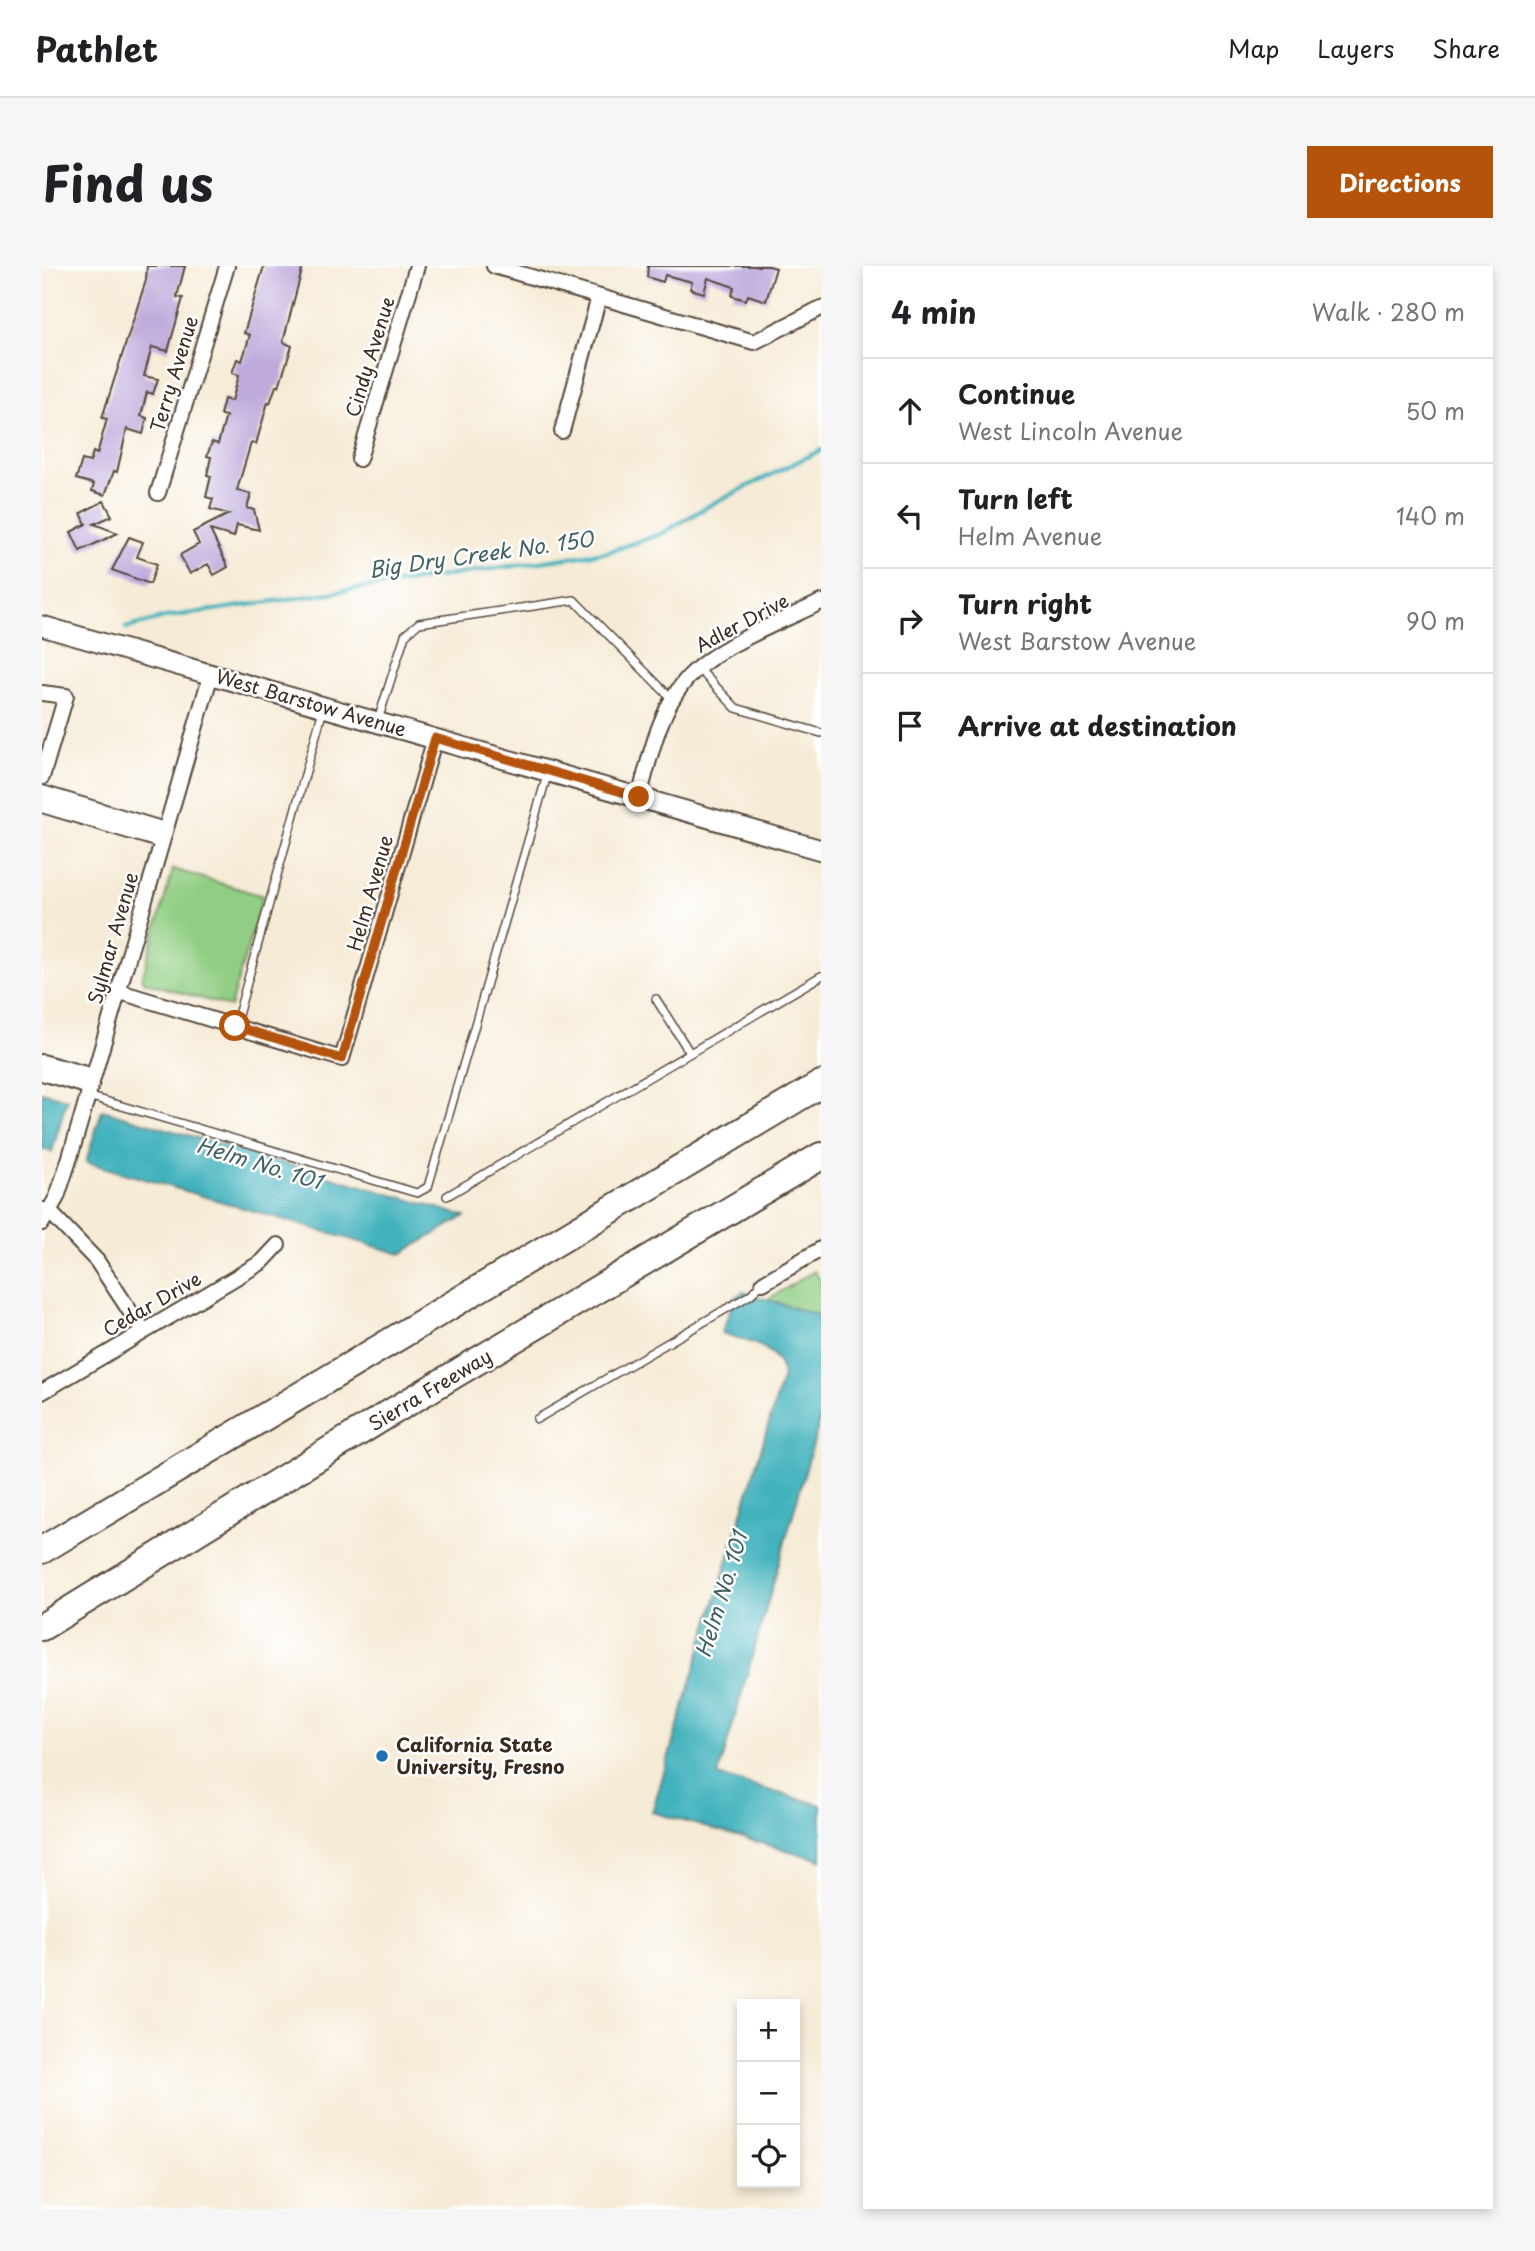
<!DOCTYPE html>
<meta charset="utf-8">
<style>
body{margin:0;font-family:"Playpen Sans",sans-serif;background:#f6f6f6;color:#202124}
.controls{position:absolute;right:21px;bottom:21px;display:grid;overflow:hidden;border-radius:0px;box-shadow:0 4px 10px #0003}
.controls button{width:63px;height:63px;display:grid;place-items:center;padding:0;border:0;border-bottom:2px solid #e0e0e0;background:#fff;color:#202124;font:35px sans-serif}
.stop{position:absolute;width:21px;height:21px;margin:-16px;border:5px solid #b45309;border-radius:50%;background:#fff}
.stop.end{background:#b45309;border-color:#fff;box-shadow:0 2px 7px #0008}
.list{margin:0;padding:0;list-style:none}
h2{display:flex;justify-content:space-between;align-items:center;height:91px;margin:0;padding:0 28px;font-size:30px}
h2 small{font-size:23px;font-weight:400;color:#757577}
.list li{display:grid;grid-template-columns:46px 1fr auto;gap:21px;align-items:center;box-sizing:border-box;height:105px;padding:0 28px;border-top:2px solid #e0e0e0}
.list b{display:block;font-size:26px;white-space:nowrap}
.list p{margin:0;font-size:23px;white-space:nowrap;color:#757577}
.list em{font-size:23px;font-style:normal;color:#757577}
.icon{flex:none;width:38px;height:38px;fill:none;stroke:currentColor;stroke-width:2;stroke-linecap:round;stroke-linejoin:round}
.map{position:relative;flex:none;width:779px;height:1943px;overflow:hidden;border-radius:0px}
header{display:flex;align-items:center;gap:42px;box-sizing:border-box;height:98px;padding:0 35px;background:#fff;border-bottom:2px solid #e0e0e0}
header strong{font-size:33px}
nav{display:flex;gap:38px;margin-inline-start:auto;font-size:24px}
.intro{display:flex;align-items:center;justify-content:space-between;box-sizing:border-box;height:168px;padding:0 42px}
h1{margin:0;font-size:49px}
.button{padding:18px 32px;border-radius:0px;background:#b45309;color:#fff;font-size:24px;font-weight:700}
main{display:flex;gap:42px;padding:0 42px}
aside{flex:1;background:#fff;border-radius:0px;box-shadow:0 4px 10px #0003}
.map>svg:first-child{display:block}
.green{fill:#91ce83;stroke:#667c50;stroke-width:2}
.water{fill:#43b2bd;stroke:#3f6e6e;stroke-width:2}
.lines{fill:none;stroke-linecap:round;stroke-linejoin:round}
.stream{stroke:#43b2bd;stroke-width:4.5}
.building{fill:#beabdc}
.service-casing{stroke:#57473a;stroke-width:10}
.minor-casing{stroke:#57473a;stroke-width:18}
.secondary-casing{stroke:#57473a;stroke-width:23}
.motorway-casing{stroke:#57473a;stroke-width:30}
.service{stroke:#fff;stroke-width:7}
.minor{stroke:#fff;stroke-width:14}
.secondary{stroke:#fff;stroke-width:19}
.motorway{stroke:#fff;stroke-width:26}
.route{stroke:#b45309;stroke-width:9}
.poi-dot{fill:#1f6fb2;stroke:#fff;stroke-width:2.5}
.labels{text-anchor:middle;stroke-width:5;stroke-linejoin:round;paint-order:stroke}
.street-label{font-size:19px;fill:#3b2a1e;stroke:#fff}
.poi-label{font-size:19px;font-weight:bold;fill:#3b2a1e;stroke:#fff;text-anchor:start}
.water-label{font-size:21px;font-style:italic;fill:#3e605e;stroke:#fff}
</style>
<header>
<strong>Pathlet</strong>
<nav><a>Map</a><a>Layers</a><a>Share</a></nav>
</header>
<div class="intro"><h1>Find us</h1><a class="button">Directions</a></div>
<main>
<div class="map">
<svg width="779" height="1943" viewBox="0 0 779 1943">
<rect width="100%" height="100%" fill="#fff"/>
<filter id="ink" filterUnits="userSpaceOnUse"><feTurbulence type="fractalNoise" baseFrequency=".0143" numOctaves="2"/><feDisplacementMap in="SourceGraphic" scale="14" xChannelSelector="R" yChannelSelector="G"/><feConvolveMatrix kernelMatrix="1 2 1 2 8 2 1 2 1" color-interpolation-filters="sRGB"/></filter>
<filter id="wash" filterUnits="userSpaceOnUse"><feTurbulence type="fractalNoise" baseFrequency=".00686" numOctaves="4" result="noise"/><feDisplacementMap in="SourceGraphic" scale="28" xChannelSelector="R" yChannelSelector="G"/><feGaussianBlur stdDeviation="1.57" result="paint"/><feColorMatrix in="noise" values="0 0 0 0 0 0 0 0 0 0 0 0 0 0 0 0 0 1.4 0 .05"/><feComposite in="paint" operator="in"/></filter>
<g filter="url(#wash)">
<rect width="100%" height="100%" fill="#f6ebd6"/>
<g class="green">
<path d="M131 603 221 630 188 741 103 716 100 712Z"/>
<path d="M772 1005 779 1015V1050L725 1034Z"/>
</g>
<g class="water">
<path d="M0 826 25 833 10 886 0 883Z"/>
<path d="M60 844 423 950 359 988 44 896Z"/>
<path d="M701 1026 779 1050V1150L676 1510 779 1539V1594L610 1546 741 1110C736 1079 707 1076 680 1067L692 1032Z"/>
</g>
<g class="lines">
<path class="stream" d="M84 362 125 351 565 286 619 268 670 238 779 184"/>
</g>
<g id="blocks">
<g class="building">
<path d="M105 0H143L135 31 141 32 126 85 110 81 102 110 116 113 111 128 105 126 99 150 105 152 101 168 85 163 75 206 72 205 63 229 50 225 52 218 34 213 40 194 48 196 51 186 55 188 65 153 60 152 104 14Z"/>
<path d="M222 0H261L241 76 250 80 237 120H234L228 137 226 136 214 178 209 177 195 224 209 228 205 242 212 244 217 264 195 259 192 271 168 264 186 301 172 309 166 298 148 308 138 289 157 278 151 266 187 248 168 243 171 233 164 231 169 210 165 209 169 191 165 190 170 176 176 178 184 150 178 149 182 133 190 135 197 109 190 107 195 93 200 95 208 69 202 67Z"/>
<path d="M606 0H727L734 2 724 35 706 29 704 34 690 30 692 21 666 12 662 27 648 23 650 16 623 9 621 16 605 11Z"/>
<path d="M62 235 70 250 52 258 76 267 38 285 29 266 44 258 39 247Z"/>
<path d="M87 271 101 276 95 291 115 298 108 318 70 304Z"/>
</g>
</g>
</g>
<g filter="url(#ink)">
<use href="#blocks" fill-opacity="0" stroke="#57473a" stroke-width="2"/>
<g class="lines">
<defs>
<g id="service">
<path d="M656 402 694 442 779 467"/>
<path d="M336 454 363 369 377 357 532 334 630 433"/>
<path d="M614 733 648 787"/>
<path d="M193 760 281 444"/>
<path d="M46 830 375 927 386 921 506 506"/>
<path d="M405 930 779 710"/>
<path d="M495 1153 708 1029 721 1017"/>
</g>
<g id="minor">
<path d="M452 0 712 76 779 42"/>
<path d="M520 165 557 31"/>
<path d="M317 193 375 0"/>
<path d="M116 227 185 0"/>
<path d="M0 427 24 430 0 511"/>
<path d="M0 527 123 564"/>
<path d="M597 531C608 492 616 447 643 415 672 380 738 357 779 336"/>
<path d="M0 539 120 575"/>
<path d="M75 725 300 793 393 472"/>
<path d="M0 796 51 810"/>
<path d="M0 807 48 821"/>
<path d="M1 944 8 946 55 995 101 1065"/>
<path d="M0 957 15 931 28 891 169 408"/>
<path d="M721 1017 779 983"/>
<path d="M0 1126 220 996 236 979"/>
</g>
<path id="secondary" d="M0 360 779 584"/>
<g id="motorway">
<path d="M0 1284 779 818"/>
<path d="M0 1361 353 1144 779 890"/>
</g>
</defs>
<use href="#service" class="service-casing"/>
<use href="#minor" class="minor-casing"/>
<use href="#secondary" class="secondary-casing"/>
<use href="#motorway" class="motorway-casing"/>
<use href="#service" class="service"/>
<use href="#minor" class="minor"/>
<use href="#secondary" class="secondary"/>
<use href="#motorway" class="motorway"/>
</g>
</g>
<g class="lines" filter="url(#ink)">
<path class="route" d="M193 760 300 793 393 472 597 531"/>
</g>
<circle class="poi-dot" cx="340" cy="1490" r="7"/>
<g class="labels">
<g class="street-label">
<text transform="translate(328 91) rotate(-73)" y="7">Cindy Avenue</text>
<text transform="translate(132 108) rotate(-73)" y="7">Terry Avenue</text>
<text transform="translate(700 357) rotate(-28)" y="7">Adler Drive</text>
<text transform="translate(269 437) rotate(16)" y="7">West Barstow Avenue</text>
<text transform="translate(328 627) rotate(-74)" y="7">Helm Avenue</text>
<text transform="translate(71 672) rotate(-74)" y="7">Sylmar Avenue</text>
<text transform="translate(110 1038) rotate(-30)" y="7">Cedar Drive</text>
<text transform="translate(388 1124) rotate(-31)" y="7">Sierra Freeway</text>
</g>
<g class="poi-label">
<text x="354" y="1486">California State<tspan x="354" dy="22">University, Fresno</tspan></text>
</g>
<g class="water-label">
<text transform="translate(439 289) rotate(-8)" y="7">Big Dry Creek No. 150</text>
<text transform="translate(217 898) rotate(17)" y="7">Helm No. 101</text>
<text transform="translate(680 1329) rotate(-73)" y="7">Helm No. 101</text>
</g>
</g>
</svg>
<div class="controls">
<button>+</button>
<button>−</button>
<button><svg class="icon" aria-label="locate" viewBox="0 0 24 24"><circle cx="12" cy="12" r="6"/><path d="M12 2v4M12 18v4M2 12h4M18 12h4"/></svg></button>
</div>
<div class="stop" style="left:193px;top:760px"></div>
<div class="stop end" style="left:597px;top:531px"></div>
</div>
<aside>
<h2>4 min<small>Walk · 280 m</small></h2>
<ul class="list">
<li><svg class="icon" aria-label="ahead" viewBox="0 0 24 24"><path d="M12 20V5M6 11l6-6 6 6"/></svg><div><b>Continue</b><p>West Lincoln Avenue</p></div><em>50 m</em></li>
<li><svg class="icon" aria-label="left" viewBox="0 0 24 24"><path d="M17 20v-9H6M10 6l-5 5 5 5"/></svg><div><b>Turn left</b><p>Helm Avenue</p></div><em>140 m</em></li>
<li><svg class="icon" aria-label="right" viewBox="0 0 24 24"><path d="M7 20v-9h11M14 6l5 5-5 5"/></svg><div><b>Turn right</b><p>West Barstow Avenue</p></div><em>90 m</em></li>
<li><svg class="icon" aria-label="arrive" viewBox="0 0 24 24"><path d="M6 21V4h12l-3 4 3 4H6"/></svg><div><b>Arrive at destination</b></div></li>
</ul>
</aside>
</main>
